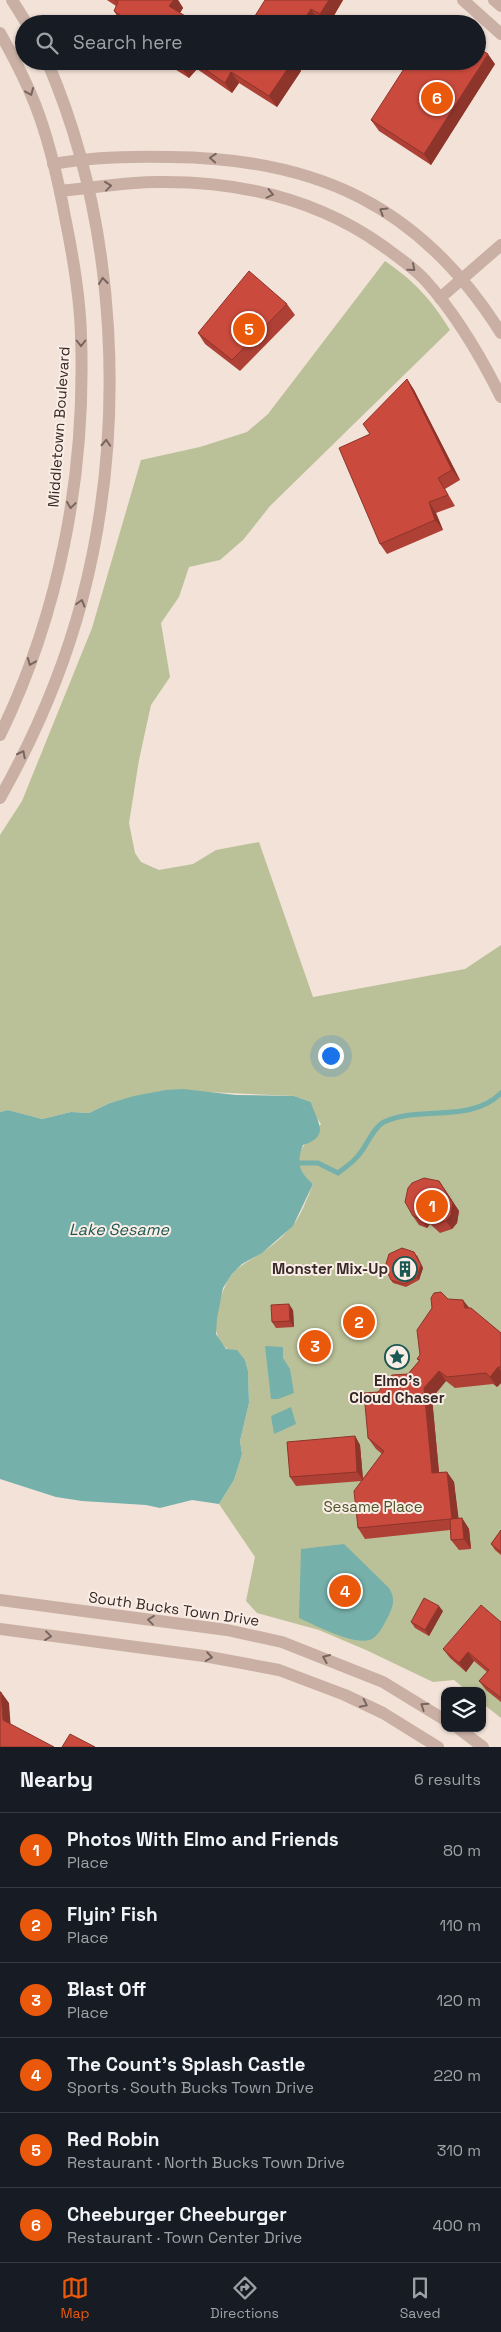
<!DOCTYPE html>
<meta charset="utf-8">
<style>
body{margin:0;font-family:"Space Grotesk",sans-serif;background:#20242c;color:#f1f3f6}
.controls{position:absolute;right:15px;bottom:15px;display:grid;overflow:hidden;border-radius:10px;box-shadow:0 1px 4px #0004}
.controls button{width:45px;height:45px;display:grid;place-items:center;padding:0;border:0;border-bottom:1px solid #363941;background:#171b24;color:#f1f3f6;font:25px sans-serif}
.you{position:absolute;left:330px;top:1055px;width:18px;height:18px;margin:-12px;border:4px solid #fff;border-radius:50%;background:#1a73e8;box-shadow:0 0 0 8px #1a73e833}
.badge{display:grid;place-items:center;width:32px;height:32px;border-radius:50%;background:#ea580c;color:#fff;font-size:16px;font-weight:700}
.pin{position:absolute;translate:-50% -50%;border:2px solid #fff;box-shadow:0 1px 5px #0006}
.list{margin:0;padding:0;list-style:none}
h2{display:flex;justify-content:space-between;align-items:center;height:65px;margin:0;padding:0 20px;font-size:21px}
h2 small{font-size:16px;font-weight:400;color:#9ea1a6}
.list li{display:grid;grid-template-columns:32px 1fr auto;gap:15px;align-items:center;box-sizing:border-box;height:75px;padding:0 20px;border-top:1px solid #363941}
.list b{display:block;font-size:19px;white-space:nowrap}
.list p{margin:0;font-size:16px;white-space:nowrap;color:#9ea1a6}
.list em{font-size:16px;font-style:normal;color:#9ea1a6}
.icon{flex:none;width:28px;height:28px;fill:none;stroke:currentColor;stroke-width:2;stroke-linecap:round;stroke-linejoin:round}
.map{position:relative;flex:none;width:501px;height:1747px;overflow:hidden}
.search{position:absolute;background:#171b24;box-shadow:0 1px 4px #0004;left:15px;right:15px;top:15px;height:55px;display:flex;align-items:center;gap:12px;box-sizing:border-box;padding:0 18px;border-radius:28px;color:#9ea1a6;font-size:19px}
.sheet{height:515px;background:#171b24}
nav{display:flex;justify-content:space-around;align-items:center;box-sizing:border-box;height:70px;border-top:1px solid #363941;background:#171b24;font-size:14px;color:#9ea1a6}
nav a{display:grid;justify-items:center;gap:2px}
nav .on{color:#ea580c}
.map>svg:first-child{display:block}
.green{fill:#bac198}
.water{fill:#76b0aa}
.lines{fill:none;stroke-linecap:round;stroke-linejoin:round}
.stream{stroke:#76b0aa;stroke-width:5}
.minor{stroke:#cab0a4;stroke-width:12}
.wall{fill:#ae4035}
.shaded-wall{fill:#8d342b}
.building{fill:#ca4b3e;stroke:#8d342b}
.oneway{stroke:#78655f}
.labels{text-anchor:middle;stroke-width:4;stroke-linejoin:round;paint-order:stroke}
.street-label{font-size:15px;fill:#352826;stroke:#faede5}
.poi-label{font-size:15px;font-weight:bold;fill:#352826;stroke:#faede5;text-anchor:end}
.park-label{font-size:15px;fill:#4b5429;stroke:#faede5}
.water-label{font-size:16px;font-style:italic;fill:#1a5853;stroke:#faede5}
</style>
<div class="map">
<svg width="501" height="1747" viewBox="0 0 501 1747">
<rect width="100%" height="100%" fill="#f2e2d8"/>
<path class="green" d="M385 261C414 281 431 299 450 330L270 506 243 540 220 560 189 567 179 597 161 623 170 677 151 705 139 760 129 823 135 853 141 862 159 870 193 864 216 850 259 842 313 997 465 969 501 945V1718L482 1703V1691H467L454 1680 433 1682 366 1650 319 1630 257 1613 246 1601 255 1557 219 1504 234 1480 242 1454 240 1441 249 1403 248 1371 245 1360C233 1353 221 1348 217 1334 212 1320 223 1284 233 1273 241 1264 252 1260 261 1253 273 1246 284 1235 293 1225 300 1218 309 1194 313 1184 286 1160 302 1147 321 1124L314 1114 311 1102 294 1096 165 1090 110 1103 89 1113 71 1112 42 1119 8 1110 0 1112V835L22 801 92 628 141 460 200 447 247 432 268 414Z"/>
<g class="water">
<path d="M183 1089 236 1095 294 1096 311 1102C316 1121 332 1136 303 1145 296 1163 299 1171 313 1184L293 1226 262 1253 242 1264 232 1274 223 1288 217 1318 216 1334 226 1349 237 1350 245 1360 248 1371 249 1403 240 1441 242 1454 239 1464 234 1480 219 1504 192 1500 160 1508 146 1505 82 1501 56 1497 0 1479V1112L8 1110 42 1119 71 1112 89 1113 110 1103 134 1096 165 1090Z"/>
<path d="M265 1346 283 1347V1358L290 1369 294 1393 278 1399H271Z"/>
<path d="M291 1407 296 1424 274 1434 271 1416Z"/>
<path d="M344 1544 389 1588C396 1600 393 1606 388 1617 384 1624 379 1635 372 1639 356 1647 315 1625 299 1618L301 1549Z"/>
</g>
<g class="lines">
<path class="stream" d="M298 1163H318L338 1173C344 1168 351 1164 356 1158 366 1149 372 1128 384 1122 420 1105 470 1124 501 1093"/>
<g class="minor">
<path d="M12 0 27 24"/>
<path d="M463 0 501 34"/>
<path d="M494 0 501 6"/>
<path d="M0 33C13 56 25 79 35 104 49 140 58 179 65 217 73 256 80 296 81 336 86 473 60 612 0 735"/>
<path d="M53 164C91 157 131 156 170 157 317 158 421 206 501 333"/>
<path d="M60 191C93 188 125 182 158 182 239 181 317 199 383 246 398 257 413 267 425 280 456 314 480 355 501 397"/>
<path d="M440 298 501 245"/>
<path d="M0 798C35 736 64 668 82 600 127 428 118 225 47 61"/>
<path d="M0 1600 227 1630 282 1642 383 1682 445 1720"/>
<path d="M0 1629 204 1656 279 1670 345 1695 383 1713 438 1747"/>
<path d="M458 1728 483 1747"/>
</g>
</g>
<g class="wall">
<path d="M107 0H178L183 8 180 13 198 24H125L121 22 114 11 116 6Z"/>
<path d="M265 0H343L329 24H326L318 20Z"/>
<path d="M162 61H295L301 71 277 107 239 83 232 93 197 69 189 78Z"/>
<path d="M495 64 431 165 379 131 371 120Z"/>
<path d="M287 304 295 315 240 371 205 344 198 333Z"/>
<path d="M407 379 414 390 460 480 445 489 455 506 436 513 443 530 387 554 380 544 370 434Z"/>
<path d="M439 1181 459 1211 457 1223 452 1229 440 1233 430 1224 427 1228 419 1225 413 1216Z"/>
<path d="M417 1255 423 1268 419 1280 406 1287 393 1283 391 1280Z"/>
<path d="M448 1299 469 1308 501 1333V1383L497 1387 493 1384 455 1388 446 1381 432 1398 439 1472H447L454 1482 458 1518H462L469 1529 471 1549 459 1550 451 1540 450 1530 365 1539 358 1528 362 1481 296 1486 290 1477 355 1436 360 1445 363 1479 382 1454 376 1449 368 1438 378 1392 408 1374 419 1361 417 1359 420 1355Z"/>
<path d="M293 1310 294 1327 276 1328 272 1322Z"/>
<path d="M501 1530V1555L495 1550 491 1544Z"/>
<path d="M443 1611 429 1636 415 1628 411 1622Z"/>
<path d="M501 1622V1702L486 1690 479 1681 487 1672 474 1661 466 1672 450 1658 443 1649Z"/>
</g>
<g class="shaded-wall">
<path d="M174 0H178L183 8 177 17 169 6Z"/>
<path d="M329 0H343L329 24H327L320 14Z"/>
<path d="M311 9 318 20 316 24H301Z"/>
<path d="M488 54 495 64 431 165 424 154Z"/>
<path d="M187 61H191L197 69 189 78 182 68Z"/>
<path d="M293 61H295L301 71 277 107 269 96Z"/>
<path d="M231 72 239 83 232 93 225 83Z"/>
<path d="M407 379 414 390 460 480 452 470Z"/>
<path d="M429 502 436 513 443 530 435 520Z"/>
<path d="M439 1181 459 1211 457 1223 452 1229 446 1221Z"/>
<path d="M424 1216 430 1224 427 1228 421 1219Z"/>
<path d="M414 1252 423 1268 419 1280 417 1277Z"/>
<path d="M463 1300 471 1310 465 1308Z"/>
<path d="M289 1304 293 1310 294 1327 290 1321Z"/>
<path d="M498 1367 501 1371V1383L497 1387 490 1377Z"/>
<path d="M439 1371 446 1381 432 1398 440 1483 432 1473 424 1388Z"/>
<path d="M355 1436 360 1445 363 1480 357 1472Z"/>
<path d="M447 1472 454 1482 460 1529 452 1519Z"/>
<path d="M462 1518 469 1529 471 1549 464 1539Z"/>
<path d="M439 1606 443 1611 429 1636 425 1630Z"/>
<path d="M468 1652 474 1661 466 1672 459 1663Z"/>
<path d="M1 1692 9 1703 11 1730 3 1720Z"/>
</g>
<g class="building">
<path d="M115 0H174L169 6 198 24H133L114 11 118 2Z"/>
<path d="M265 0H329L320 14 311 9 301 24H250Z"/>
<path d="M210 20 216 24H208Z"/>
<path d="M434 21 439 24H432Z"/>
<path d="M477 47 488 54 424 154 371 120 409 61H477Z"/>
<path d="M171 61H187L182 68Z"/>
<path d="M193 61H293L269 96 231 72 225 83Z"/>
<path d="M249 271 287 304 232 360 198 333Z"/>
<path d="M407 379 452 470 438 478 448 495 429 502 435 520 380 544 339 448 370 434 363 424Z"/>
<path d="M424 1178 439 1181 453 1203 451 1215 446 1221 435 1224 424 1216 421 1219 413 1216 405 1202 408 1188 412 1183Z"/>
<path d="M402 1248 414 1252 421 1265 417 1277 404 1284 391 1280 385 1267 389 1254Z"/>
<path d="M441 1292 448 1299 463 1300 465 1308H471L501 1333V1367H498L490 1377 486 1373 447 1377 439 1371 424 1388 432 1473 447 1472 452 1519H450L462 1518 464 1539 451 1540 450 1519 358 1528 354 1491 384 1451 368 1438 364 1393 378 1392 392 1375 408 1374 420 1360 417 1359 420 1355 417 1330 432 1308 431 1298 434 1293Z"/>
<path d="M289 1304 290 1321 272 1322 271 1305Z"/>
<path d="M355 1436 357 1472 290 1477 287 1442Z"/>
<path d="M501 1530V1552L491 1544Z"/>
<path d="M424 1598 439 1606 425 1630 411 1622Z"/>
<path d="M481 1605 501 1622V1698L479 1681 489 1670 468 1652 459 1663 443 1649Z"/>
<path d="M0 1692H1L3 1720 54 1747H0Z"/>
<path d="M70 1734 95 1747H62Z"/>
</g>
<defs><path id="oneway-chevron" d="M-2-3.5L2.5 0L-2 3.5" fill="none" stroke-width="1.6" stroke-linecap="round" stroke-linejoin="round" transform="scale(1.25)"/></defs>
<g class="oneway">
<use href="#oneway-chevron" transform="translate(30 92) rotate(67)"/>
<use href="#oneway-chevron" transform="translate(213 158) rotate(-176)"/>
<use href="#oneway-chevron" transform="translate(108 186) rotate(-7)"/>
<use href="#oneway-chevron" transform="translate(270 194) rotate(13)"/>
<use href="#oneway-chevron" transform="translate(383 211) rotate(-148)"/>
<use href="#oneway-chevron" transform="translate(412 268) rotate(41)"/>
<use href="#oneway-chevron" transform="translate(103 281) rotate(-97)"/>
<use href="#oneway-chevron" transform="translate(81 343) rotate(90)"/>
<use href="#oneway-chevron" transform="translate(106 443) rotate(-87)"/>
<use href="#oneway-chevron" transform="translate(71 505) rotate(98)"/>
<use href="#oneway-chevron" transform="translate(81 603) rotate(-74)"/>
<use href="#oneway-chevron" transform="translate(31 662) rotate(112)"/>
<use href="#oneway-chevron" transform="translate(22 754) rotate(-63)"/>
<use href="#oneway-chevron" transform="translate(151 1620) rotate(-173)"/>
<use href="#oneway-chevron" transform="translate(48 1636) rotate(7)"/>
<use href="#oneway-chevron" transform="translate(209 1657) rotate(9)"/>
<use href="#oneway-chevron" transform="translate(326 1658) rotate(-157)"/>
<use href="#oneway-chevron" transform="translate(364 1704) rotate(26)"/>
<use href="#oneway-chevron" transform="translate(424 1706) rotate(-146)"/>
</g>
<defs>
<symbol id="building-ring" viewBox="-11 -11 22 22"><circle r="9.5" fill="#faede5" stroke="#1a5853" stroke-width="1.5"/><path d="M-4-6H4V6H1V3H-1V6H-4ZM-2.5-4.3h1.7v1.8h-1.7ZM.8-4.3h1.7v1.8H.8ZM-2.5-1h1.7V.8h-1.7ZM.8-1h1.7V.8H.8Z" fill="#1a5853"/></symbol>
<symbol id="sight-ring" viewBox="-11 -11 22 22"><circle r="9.5" fill="#faede5" stroke="#1a5853" stroke-width="1.5"/><path d="M0-6L1.8-2.2L6-1.7L2.9 1.2L3.7 5.4L0 3.3L-3.7 5.4L-2.9 1.2L-6-1.7L-1.8-2.2Z" fill="#1a5853"/></symbol>
</defs>
<g fill-rule="evenodd">
<use href="#building-ring" x="391" y="1255" width="28" height="28"/>
<use href="#sight-ring" x="383" y="1343" width="28" height="28"/>
</g>
<g class="labels">
<g class="street-label">
<text transform="translate(59 427) rotate(-86)" y="5">Middletown Boulevard</text>
<text transform="translate(174 1609) rotate(8)" y="5">South Bucks Town Drive</text>
</g>
<g class="poi-label">
<text x="388" y="1274">Monster Mix-Up</text>
<text x="397" y="1386" text-anchor="middle">Elmo's<tspan x="397" dy="17">Cloud Chaser</tspan></text>
</g>
<g class="park-label">
<text x="373" y="1512">Sesame Place</text>
</g>
<g class="water-label">
<text x="119" y="1235">Lake Sesame</text>
</g>
</g>
</svg>
<div class="controls">
<button><svg class="icon" aria-label="layers" viewBox="0 0 24 24"><path d="M12 4l9 5-9 5-9-5zM3 14l9 5 9-5"/></svg></button>
</div>
<div class="you"></div>
<div class="pin badge" style="left:432px;top:1206px">1</div>
<div class="pin badge" style="left:359px;top:1322px">2</div>
<div class="pin badge" style="left:315px;top:1346px">3</div>
<div class="pin badge" style="left:345px;top:1591px">4</div>
<div class="pin badge" style="left:249px;top:329px">5</div>
<div class="pin badge" style="left:437px;top:98px">6</div>
<div class="search"><svg class="icon" aria-label="search" viewBox="0 0 24 24"><circle cx="10" cy="10" r="6"/><path d="M15 15l6 6"/></svg>Search here</div>
</div>
<section class="sheet">
<h2>Nearby<small>6 results</small></h2>
<ul class="list">
<li><span class="badge">1</span><div><b>Photos With Elmo and Friends</b><p>Place</p></div><em>80 m</em></li>
<li><span class="badge">2</span><div><b>Flyin' Fish</b><p>Place</p></div><em>110 m</em></li>
<li><span class="badge">3</span><div><b>Blast Off</b><p>Place</p></div><em>120 m</em></li>
<li><span class="badge">4</span><div><b>The Count's Splash Castle</b><p>Sports · South Bucks Town Drive</p></div><em>220 m</em></li>
<li><span class="badge">5</span><div><b>Red Robin</b><p>Restaurant · North Bucks Town Drive</p></div><em>310 m</em></li>
<li><span class="badge">6</span><div><b>Cheeburger Cheeburger</b><p>Restaurant · Town Center Drive</p></div><em>400 m</em></li>
</ul>
</section>
<nav>
<a class="on"><svg class="icon" aria-label="map" viewBox="0 0 24 24"><path d="M3 6l6-2 6 2 6-2v14l-6 2-6-2-6 2zM9 4v14M15 6v14"/></svg>Map</a>
<a><svg class="icon" aria-label="directions" viewBox="0 0 24 24"><path d="M12 3l9 9-9 9-9-9zM9 14v-3h6M13 9l2 2-2 2"/></svg>Directions</a>
<a><svg class="icon" aria-label="saved" viewBox="0 0 24 24"><path d="M7 4h10v16l-5-4-5 4z"/></svg>Saved</a>
</nav>
